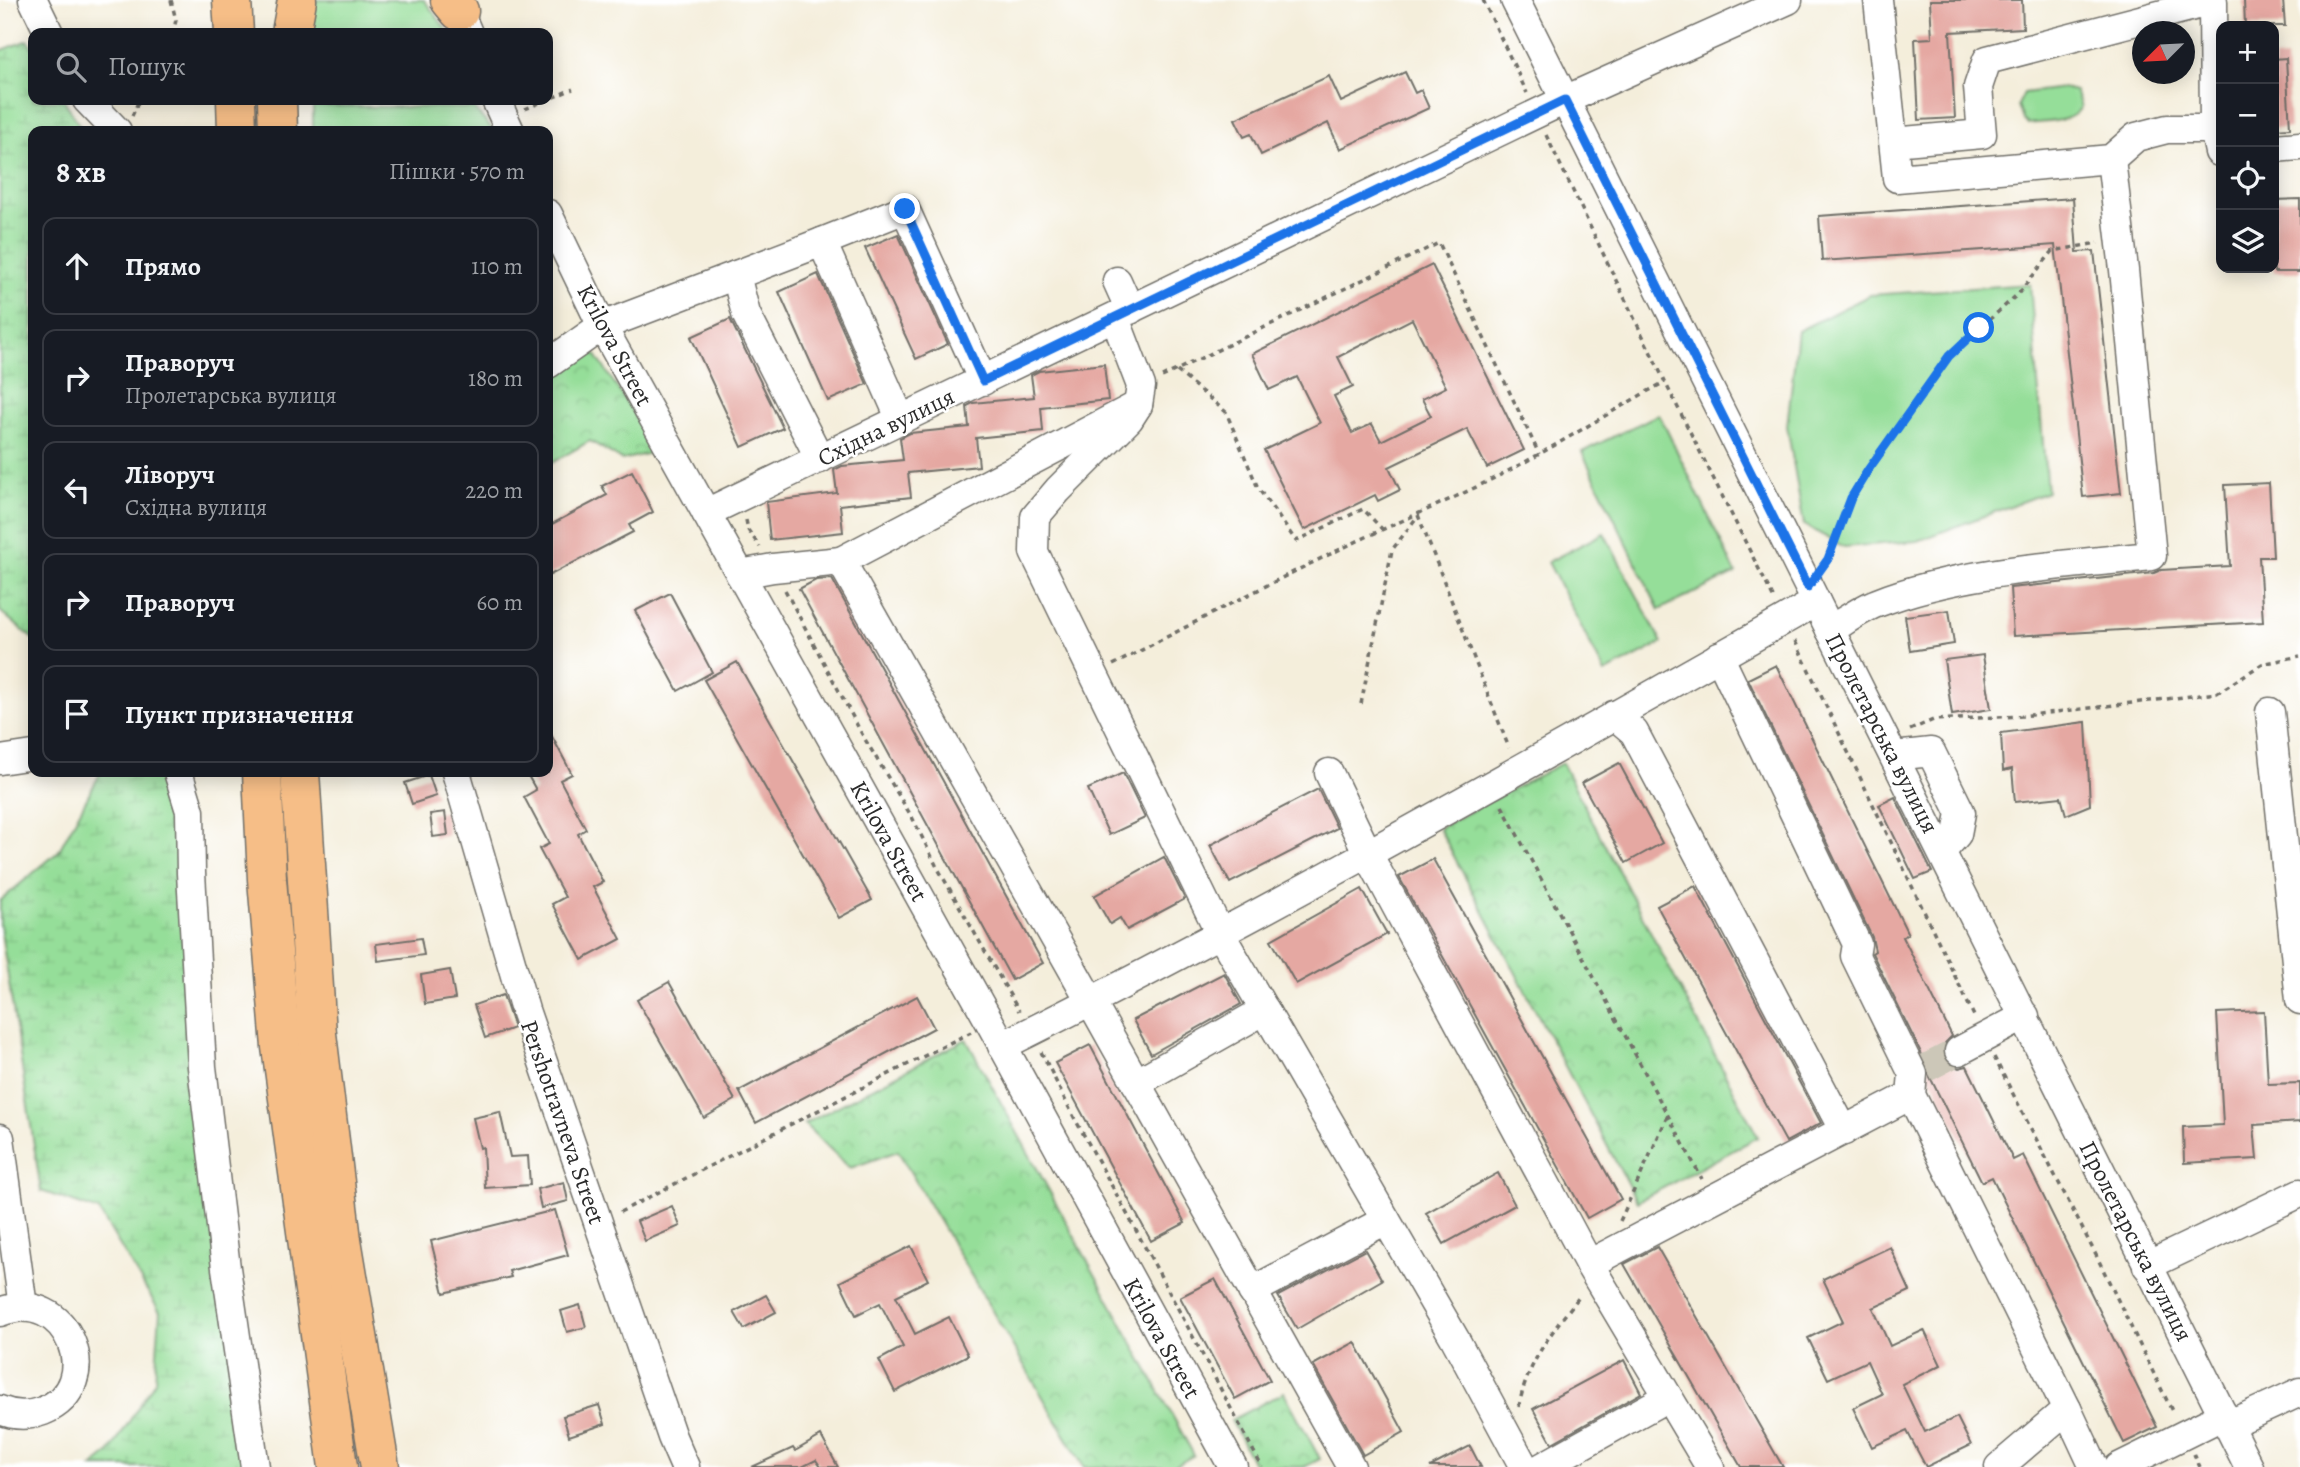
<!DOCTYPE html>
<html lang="uk">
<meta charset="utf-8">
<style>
body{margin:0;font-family:Alegreya,serif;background:#242831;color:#f1f3f6}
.controls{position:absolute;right:21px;top:21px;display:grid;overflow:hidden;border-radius:14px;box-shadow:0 4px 18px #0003}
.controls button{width:63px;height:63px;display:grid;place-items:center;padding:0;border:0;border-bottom:2px solid #363941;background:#171b24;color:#f1f3f6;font:35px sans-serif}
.compass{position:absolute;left:2132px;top:21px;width:63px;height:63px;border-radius:50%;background:#171b24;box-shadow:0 4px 18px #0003;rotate:246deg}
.stop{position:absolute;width:21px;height:21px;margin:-16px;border:5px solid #1a73e8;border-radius:50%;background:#fff}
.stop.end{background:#1a73e8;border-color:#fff;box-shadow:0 2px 7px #0008}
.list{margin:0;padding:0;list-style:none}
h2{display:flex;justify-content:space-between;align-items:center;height:91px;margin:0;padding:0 28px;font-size:30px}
h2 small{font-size:23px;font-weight:400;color:#9ea1a6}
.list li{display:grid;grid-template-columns:46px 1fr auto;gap:21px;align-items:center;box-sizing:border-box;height:98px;margin:0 14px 14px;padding:0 14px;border:2px solid #363941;border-radius:14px}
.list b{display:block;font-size:26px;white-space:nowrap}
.list p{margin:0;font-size:23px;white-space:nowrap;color:#9ea1a6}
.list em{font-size:23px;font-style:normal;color:#9ea1a6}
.icon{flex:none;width:38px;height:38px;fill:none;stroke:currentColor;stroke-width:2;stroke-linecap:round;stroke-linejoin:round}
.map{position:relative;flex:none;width:2300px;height:1467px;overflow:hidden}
.search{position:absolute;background:#171b24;box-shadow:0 4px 18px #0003;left:28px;top:28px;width:525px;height:77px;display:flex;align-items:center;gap:18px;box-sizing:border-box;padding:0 24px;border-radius:14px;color:#9ea1a6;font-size:26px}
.panel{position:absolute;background:#171b24;box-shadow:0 4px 18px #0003;left:28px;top:126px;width:525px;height:651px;border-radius:14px}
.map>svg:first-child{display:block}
.grass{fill:#95de99;stroke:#608462;stroke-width:2}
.wetland{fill:url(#wetland-marsh);stroke:#608462;stroke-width:2}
.park{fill:url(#park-crowns);stroke:#608462;stroke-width:2}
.building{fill:#e5a8a2;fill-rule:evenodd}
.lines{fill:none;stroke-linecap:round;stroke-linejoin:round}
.minor-tunnel{stroke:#ccc7b8;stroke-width:28;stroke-dasharray:28 14;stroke-linecap:butt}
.minor-casing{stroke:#716f69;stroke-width:31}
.highway-casing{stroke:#716f69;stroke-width:41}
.path{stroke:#716f69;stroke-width:3.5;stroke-dasharray:5 5;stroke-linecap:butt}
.minor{stroke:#fff;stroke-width:28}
.highway{stroke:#f6be87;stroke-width:38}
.route{stroke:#1a73e8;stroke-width:9}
.labels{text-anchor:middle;stroke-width:5;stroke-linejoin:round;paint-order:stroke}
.street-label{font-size:24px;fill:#2b2b2b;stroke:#fff}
</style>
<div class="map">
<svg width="2300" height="1467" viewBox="0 0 2300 1467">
<defs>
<pattern id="wetland-marsh" width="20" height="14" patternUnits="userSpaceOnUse" patternTransform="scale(1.75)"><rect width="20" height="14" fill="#95de99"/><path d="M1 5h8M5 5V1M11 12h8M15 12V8" fill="none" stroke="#81bf84"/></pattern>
<pattern id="park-crowns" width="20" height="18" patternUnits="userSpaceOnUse" patternTransform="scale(1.75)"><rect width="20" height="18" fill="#95de99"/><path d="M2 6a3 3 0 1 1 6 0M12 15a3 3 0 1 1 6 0" fill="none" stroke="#81bf84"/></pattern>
</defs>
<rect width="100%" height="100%" fill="#fff"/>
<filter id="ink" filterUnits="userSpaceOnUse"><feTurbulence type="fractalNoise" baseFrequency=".0143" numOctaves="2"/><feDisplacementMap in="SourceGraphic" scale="14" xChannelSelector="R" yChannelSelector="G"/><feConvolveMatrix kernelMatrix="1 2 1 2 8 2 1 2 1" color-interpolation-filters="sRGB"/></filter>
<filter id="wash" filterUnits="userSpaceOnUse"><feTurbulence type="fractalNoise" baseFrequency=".00686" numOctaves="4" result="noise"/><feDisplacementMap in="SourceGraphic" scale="28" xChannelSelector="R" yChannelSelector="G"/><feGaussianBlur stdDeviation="1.57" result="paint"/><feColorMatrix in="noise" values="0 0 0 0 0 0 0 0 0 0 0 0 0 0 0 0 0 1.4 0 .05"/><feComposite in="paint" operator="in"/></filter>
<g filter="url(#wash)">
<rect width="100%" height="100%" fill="#f4eedb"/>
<g class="grass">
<path d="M316 0H424L449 33H311Z"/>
<path d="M2063 88 2075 91 2081 106C2074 124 2045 121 2028 124L2023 120 2018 105 2024 93Z"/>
<path d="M313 106 473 108 494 131H313Z"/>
<path d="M2030 284 2047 492 1918 541 1844 547 1804 525 1787 426 1798 331 1870 295Z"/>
<path d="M1659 414 1736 573 1659 610 1582 452Z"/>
<path d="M1604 533 1662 643 1605 673 1548 562Z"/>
</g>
<g class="wetland">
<path d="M28 40 33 49V100H64L83 131H33V639L0 611V51Z"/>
<path d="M101 772H159L177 809 248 1467H92L109 1453 155 1381 160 1312 99 1211 41 1191 0 925V901L58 852Z"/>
</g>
<g class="park">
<path d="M592 349 658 451 622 460 590 441 548 465V382Z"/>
<path d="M1562 763 1758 1137 1637 1202 1439 828Z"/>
<path d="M966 1039 1194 1455 1173 1467H1084L898 1151 850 1168 804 1124Z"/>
<path d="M1284 1392 1320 1459 1304 1467H1255L1231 1420Z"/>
</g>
<g id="blocks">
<g class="building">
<path d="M1930 0H2022L2023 28 1950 32 1955 118 1919 120 1915 39 1932 38Z"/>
<path d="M2244 0H2283L2285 26H2245Z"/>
<path d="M2286 58 2290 128 2274 129V59Z"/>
<path d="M1405 72 1415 93 1421 90 1429 108 1340 149 1328 123 1261 155 1251 134 1244 137 1235 119 1329 76 1341 102Z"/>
<path d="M2073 198 2077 252 2094 251 2121 493 2083 497 2055 245 1822 261 1819 216Z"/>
<path d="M2300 199V272H2274V200Z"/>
<path d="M898 234 948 344 916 359 865 248Z"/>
<path d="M1432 265 1524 450 1487 468 1467 429 1389 467 1400 490 1378 501 1375 495 1304 530 1264 450 1320 423 1297 377 1269 390 1252 354ZM1412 319 1446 387 1422 399 1431 416 1381 441 1372 424 1352 433 1334 396 1353 387 1338 357Z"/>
<path d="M818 274 867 384 828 401 779 292Z"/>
<path d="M730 319 783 428 742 447 691 337Z"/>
<path d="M1104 364 1108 400 1041 407 1043 431 976 438 979 466 908 473 911 497 840 505 843 532 770 540 766 502 837 493 834 470 842 466 903 460 900 438 910 433 969 427 967 406 973 403 1034 397 1031 375 1039 371Z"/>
<path d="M632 471 653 512 629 525 633 532 548 576V526L607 495 602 486Z"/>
<path d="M2269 483 2273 557H2259L2263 622 2013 636 2010 588 2154 573 2161 570 2230 566 2225 485Z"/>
<path d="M832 579 1043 963 1012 980 799 589 816 580Z"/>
<path d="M670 593 712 672 678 691 635 611Z"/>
<path d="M1949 610 1954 644 1910 651 1905 616Z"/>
<path d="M1983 655 1991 709 1952 715 1944 660Z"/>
<path d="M737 662 872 900 839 918 704 680Z"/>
<path d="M1776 665 1908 934 1903 937 1952 1036 1945 1043 1942 1051 1944 1058 1951 1065 1959 1068 1967 1066 2013 1160 2023 1155 2157 1427 2124 1443 1992 1177 1982 1182 1929 1075 1928 1067 1872 953 1875 951 1872 937 1748 679Z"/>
<path d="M2086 722 2090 805 2066 815 2061 797 2015 802 2012 769 2003 771 2001 733Z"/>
<path d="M548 729 572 774 560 780 586 829 578 834 603 882 593 887 621 939 582 960 552 904 565 897 539 849 549 844 524 797 536 790 526 772H548Z"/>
<path d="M1619 763 1662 843 1626 863 1582 783Z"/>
<path d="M1123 773 1145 818 1109 835 1088 789Z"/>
<path d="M429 775 436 796 412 804 405 783Z"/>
<path d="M1318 789 1337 828 1230 883 1210 845Z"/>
<path d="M1895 797 1932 872 1915 879 1879 805Z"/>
<path d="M445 812 448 835 433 837 430 814Z"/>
<path d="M1164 857 1185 899 1127 930 1120 918 1110 924 1094 896Z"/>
<path d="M1433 859 1621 1199 1587 1218 1399 877Z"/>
<path d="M1695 886 1821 1123 1786 1142 1657 906Z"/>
<path d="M1362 889 1387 934 1296 984 1271 940Z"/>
<path d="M421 938 424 955 378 961 376 944Z"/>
<path d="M450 970 455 999 425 1004 421 975Z"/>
<path d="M1224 973 1241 1004 1151 1054 1133 1020Z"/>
<path d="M669 982 735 1100 704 1118 637 1000Z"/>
<path d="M503 995 514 1028 485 1038 474 1005Z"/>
<path d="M917 996 934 1028 756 1123 739 1091Z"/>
<path d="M2264 1011 2268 1084 2300 1083V1122L2254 1125 2257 1159 2184 1163 2183 1127 2223 1125 2217 1013Z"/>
<path d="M1090 1045 1185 1223 1151 1241 1055 1063Z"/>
<path d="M500 1112 510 1157 528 1156 530 1185 485 1188 483 1147 480 1148 473 1118Z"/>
<path d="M1498 1173 1515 1205 1444 1244 1426 1213Z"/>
<path d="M564 1182 568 1201 541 1208 537 1189Z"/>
<path d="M672 1206 680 1226 645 1241 637 1221Z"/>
<path d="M555 1210 568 1255 509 1271 511 1277 444 1293 431 1241Z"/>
<path d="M911 1246 928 1280 896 1296 915 1334 949 1317 968 1355 895 1392 879 1360 903 1347 880 1303 856 1315 840 1282Z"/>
<path d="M1657 1247 1783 1467H1741L1624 1264Z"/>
<path d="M1890 1247 1910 1291 1873 1308 1890 1346 1924 1330 1941 1365 1902 1384 1925 1432 1957 1417 1971 1445 1926 1467 1907 1431 1872 1447 1853 1408 1882 1394 1867 1361 1828 1379 1808 1338 1843 1321 1823 1279Z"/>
<path d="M1365 1250 1382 1280 1297 1329 1278 1296Z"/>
<path d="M1215 1279 1270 1380 1235 1399 1180 1297Z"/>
<path d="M766 1295 776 1312 744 1329 734 1312Z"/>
<path d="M580 1305 586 1327 567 1332 561 1311Z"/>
<path d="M1355 1342 1404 1432 1363 1455 1313 1365Z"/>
<path d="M1624 1360 1641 1393 1552 1443 1533 1409Z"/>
<path d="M599 1405 605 1424 569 1436 563 1416Z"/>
<path d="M821 1436 838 1467H821L816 1460 802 1467H752L793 1448 795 1451Z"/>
<path d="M1470 1446 1481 1467H1430Z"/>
</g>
</g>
</g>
<g filter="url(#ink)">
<use href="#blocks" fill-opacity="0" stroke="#716f69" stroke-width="2"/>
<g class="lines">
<path class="minor-tunnel" d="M1926 1068 1959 1051"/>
<defs>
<g id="minor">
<path d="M33 0 49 33"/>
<path d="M454 0 468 33"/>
<path d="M1515 0 2249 1467"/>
<path d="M1878 0 1897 178 2111 159 2136 137 2167 129H2214L2213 1 1987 60 1978 87 1982 134 1893 142"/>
<path d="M87 100 117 131"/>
<path d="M496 100 510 131"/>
<path d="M2214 129 2219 152H2221"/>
<path d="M2274 148 2300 146"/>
<path d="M548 214 602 326 988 1019 1233 1467"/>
<path d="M822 242 905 209 983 381"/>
<path d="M1117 281 1130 310"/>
<path d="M1115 318 1141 386 1138 405 1129 419 1058 490 1035 517 1034 552 1220 933 1455 1339 1524 1467"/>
<path d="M548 364 602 326 736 275"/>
<path d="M1138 405 841 561 1091 1002 1351 1467"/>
<path d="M820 459 746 314 736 275 822 242 901 420"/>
<path d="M706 513 1565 100 1788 0"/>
<path d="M740 574 773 568 841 561"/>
<path d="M1830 630C1845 621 1861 609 1877 603 1958 571 2064 565 2152 556L2124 270 2111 159"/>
<path d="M1719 656 1857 944 1855 956 1913 1074 1911 1095 2067 1409 2094 1467"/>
<path d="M2270 712 2300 1000"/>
<path d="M1614 715 1634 732 1844 1131"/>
<path d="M1894 756 1931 752 1961 813 1957 834 1942 851"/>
<path d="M0 760 33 755"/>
<path d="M178 772 190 811 191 873 202 1067 226 1268 255 1467"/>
<path d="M456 772 525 1010 672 1437 685 1467"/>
<path d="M1329 773 1368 854 1589 1264 1710 1467"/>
<path d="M1002 1046C1279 908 1547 754 1816 602"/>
<path d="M1959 1051 2025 1016"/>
<path d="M1136 1083 1265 1010"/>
<path d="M0 1138 23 1307"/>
<path d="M1589 1264 1911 1095"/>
<path d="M2147 1266 2300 1193"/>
<path d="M1252 1291 1386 1220"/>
<path d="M0 1312C68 1285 107 1385 43 1411 29 1416 14 1416 0 1410"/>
<path d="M2228 1425 2300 1392"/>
<path d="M1542 1467 1668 1397"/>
<path d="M1999 1467 2067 1409"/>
<path d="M2119 1467 2224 1415"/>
</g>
<g id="highway">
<path d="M232 0 234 33"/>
<path d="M450 0 459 11"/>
<path d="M291 33 297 0"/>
<path d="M236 100 237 131"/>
<path d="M277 100 278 131"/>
<path d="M262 772 267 879 281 1047 338 1467"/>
<path d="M300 772 317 1034 342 1240 380 1467"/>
</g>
</defs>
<use href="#minor" class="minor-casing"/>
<use href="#highway" class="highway-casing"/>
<g class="path">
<path d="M171 0 176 20 173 33"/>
<path d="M1483 0 1527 93"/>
<path d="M525 109 573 89"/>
<path d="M132 116 139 100"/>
<path d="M1546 135 1665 382 1774 599"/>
<path d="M1177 371 1226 412 1258 488 1296 541 1363 509 1383 530"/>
<path d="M1162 377 1439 243 1539 454"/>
<path d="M1418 515 1509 748"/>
<path d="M746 520 748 530 760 547"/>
<path d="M1823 566 1827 559 1851 498 1868 470 1949 356 2018 294 2053 251 2098 243"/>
<path d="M785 590 863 736 913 819 936 865 1019 1011"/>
<path d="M1795 641 1974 1016"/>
<path d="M1113 665C1190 625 1267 584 1345 547 1399 521 1455 499 1508 471 1562 443 1612 410 1665 382"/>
<path d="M1361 704 1392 550 1417 517"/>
<path d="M1910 730 1933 720 2022 716 2217 693 2262 664 2300 656"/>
<path d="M1502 806 1702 1179"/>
<path d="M1041 1052C1053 1074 1063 1097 1075 1119 1139 1234 1200 1350 1262 1467"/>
<path d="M1994 1057 2097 1257 2173 1413"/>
<path d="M620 1212 971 1032"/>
<path d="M1620 1221 1668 1115"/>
<path d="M1519 1407C1526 1364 1554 1328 1580 1296"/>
<path d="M2194 1454 2200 1467"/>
</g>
<use href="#minor" class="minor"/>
<use href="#highway" class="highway"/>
</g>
</g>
<g class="lines" filter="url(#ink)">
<path class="route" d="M905 209 983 381 1565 100 1808 587 1828 559 1851 498 1868 470 1949 356 1979 328"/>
</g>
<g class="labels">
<g class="street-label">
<text transform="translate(615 345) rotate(62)" y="8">Krilova Street</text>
<text transform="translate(886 427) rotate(-26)" y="8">Східна вулиця</text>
<text transform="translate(1882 733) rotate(63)" y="8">Пролетарська вулиця</text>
<text transform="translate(889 841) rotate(61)" y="8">Krilova Street</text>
<text transform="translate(563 1122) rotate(71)" y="8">Pershotravneva Street</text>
<text transform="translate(2136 1241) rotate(63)" y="8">Пролетарська вулиця</text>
<text transform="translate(1162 1338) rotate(61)" y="8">Krilova Street</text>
</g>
</g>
</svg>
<div class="controls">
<button>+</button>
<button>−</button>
<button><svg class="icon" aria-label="locate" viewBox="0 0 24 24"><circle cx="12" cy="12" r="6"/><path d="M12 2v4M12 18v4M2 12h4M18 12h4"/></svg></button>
<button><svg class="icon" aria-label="layers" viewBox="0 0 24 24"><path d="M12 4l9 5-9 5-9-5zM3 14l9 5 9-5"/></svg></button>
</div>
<svg class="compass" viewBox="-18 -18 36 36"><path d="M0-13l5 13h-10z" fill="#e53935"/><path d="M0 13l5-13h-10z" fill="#9ea1a6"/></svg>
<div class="stop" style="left:1979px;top:328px"></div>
<div class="stop end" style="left:905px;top:209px"></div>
<div class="search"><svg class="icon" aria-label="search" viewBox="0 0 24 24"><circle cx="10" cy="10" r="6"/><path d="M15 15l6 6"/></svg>Пошук</div>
<section class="panel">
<h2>8 хв<small>Пішки · 570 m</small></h2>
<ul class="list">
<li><svg class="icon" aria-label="ahead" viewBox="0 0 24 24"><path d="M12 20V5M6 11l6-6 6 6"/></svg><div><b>Прямо</b></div><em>110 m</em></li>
<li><svg class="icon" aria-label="right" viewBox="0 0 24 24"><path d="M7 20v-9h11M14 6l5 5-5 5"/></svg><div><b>Праворуч</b><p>Пролетарська вулиця</p></div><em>180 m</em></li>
<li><svg class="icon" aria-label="left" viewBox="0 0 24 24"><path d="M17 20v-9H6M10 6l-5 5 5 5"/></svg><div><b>Ліворуч</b><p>Східна вулиця</p></div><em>220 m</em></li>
<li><svg class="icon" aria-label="right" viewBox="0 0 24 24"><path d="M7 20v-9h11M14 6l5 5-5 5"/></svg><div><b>Праворуч</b></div><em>60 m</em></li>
<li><svg class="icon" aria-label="arrive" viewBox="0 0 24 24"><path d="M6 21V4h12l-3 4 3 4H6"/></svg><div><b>Пункт призначення</b></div></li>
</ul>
</section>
</div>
